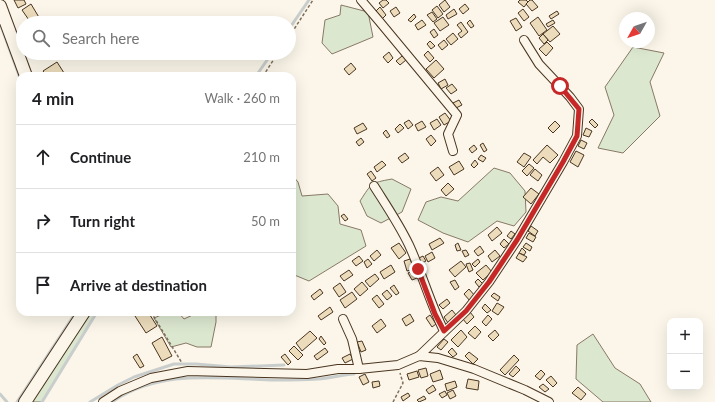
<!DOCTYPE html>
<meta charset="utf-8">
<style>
body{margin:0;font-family:Lato,sans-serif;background:#f2f2f2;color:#202124}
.controls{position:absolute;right:12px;bottom:12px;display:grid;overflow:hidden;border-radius:8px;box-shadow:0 4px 16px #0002}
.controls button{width:36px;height:36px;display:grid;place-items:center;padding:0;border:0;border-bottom:1px solid #e0e0e0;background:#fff;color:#202124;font:20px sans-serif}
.compass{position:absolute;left:619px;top:12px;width:36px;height:36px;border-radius:50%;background:#fff;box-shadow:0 4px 16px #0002;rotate:230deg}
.stop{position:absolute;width:12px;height:12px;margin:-9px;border:3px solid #c62828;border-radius:50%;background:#fff}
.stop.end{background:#c62828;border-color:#fff;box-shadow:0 1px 4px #0008}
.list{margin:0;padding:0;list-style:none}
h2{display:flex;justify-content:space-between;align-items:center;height:52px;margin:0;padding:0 16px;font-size:17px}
h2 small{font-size:13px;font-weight:400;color:#757577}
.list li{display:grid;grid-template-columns:26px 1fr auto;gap:12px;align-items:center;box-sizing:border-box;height:64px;padding:0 16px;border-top:1px solid #e0e0e0}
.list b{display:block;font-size:15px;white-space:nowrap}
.list em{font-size:13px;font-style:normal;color:#757577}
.icon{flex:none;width:22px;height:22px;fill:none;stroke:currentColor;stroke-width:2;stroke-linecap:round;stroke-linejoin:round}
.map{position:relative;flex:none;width:715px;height:402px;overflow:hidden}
.search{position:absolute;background:#fff;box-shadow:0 4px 16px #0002;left:16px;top:16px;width:280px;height:44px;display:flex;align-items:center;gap:10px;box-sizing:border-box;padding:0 14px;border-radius:22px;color:#757577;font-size:15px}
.panel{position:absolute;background:#fff;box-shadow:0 4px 16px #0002;left:16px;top:72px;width:280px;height:244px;border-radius:12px}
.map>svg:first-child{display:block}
.green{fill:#dce7d0;stroke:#887966}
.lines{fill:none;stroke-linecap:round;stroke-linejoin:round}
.stream{stroke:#c9cecd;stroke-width:3}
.building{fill:#ecdcbc;stroke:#4a3520}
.street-casing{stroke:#4a3520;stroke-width:10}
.secondary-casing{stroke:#4a3520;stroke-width:14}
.path{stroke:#7f6f5c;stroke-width:1.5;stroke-dasharray:3 2;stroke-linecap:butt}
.street{stroke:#fbf6e9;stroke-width:8}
.secondary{stroke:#fbf6e9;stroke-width:12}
.route{stroke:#c62828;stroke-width:5}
</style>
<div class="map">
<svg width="715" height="402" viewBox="0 0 715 402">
<rect width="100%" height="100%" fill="#fbf6e9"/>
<g class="green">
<path d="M341 5 368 12 373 37 332 54 322 43 325 20 340 15Z"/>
<path d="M633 47 664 53 650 82 660 116 623 153 598 148 614 115 605 87Z"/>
<path d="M494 168 510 173 525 191 526 212 514 226 497 221 468 242 443 233 418 220 426 202 441 197 458 201Z"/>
<path d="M292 175 298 182 302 196 328 194 338 206 340 224 361 230 366 246 309 281 292 274Z"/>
<path d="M392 179 411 189 402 212 381 223 367 216 360 201C372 183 370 183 392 179Z"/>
<path d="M84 312H97L42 402H25Z"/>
<path d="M168 312H178L184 319 199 312H216V322L211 347H197L186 343 171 347 154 318Z"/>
<path d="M593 334 615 368 640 384 651 402H603L576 379 577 345Z"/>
</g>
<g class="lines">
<g class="stream">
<path d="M0 23 20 78"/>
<path d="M289 29 309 0"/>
<path d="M256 76 272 53"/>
<path d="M0 394 7 402"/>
<path d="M17 402 76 312"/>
<path d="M42 402 97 312"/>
<path d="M90 402 118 385 134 377 174 364H196L231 367 284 365"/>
<path d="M112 402C162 368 218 379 275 380 289 380 303 380 318 379 330 378 342 375 354 374"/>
</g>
</g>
<g class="building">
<path d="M14 0H24L26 4 18 8Z"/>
<path d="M383 0H386L389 3 383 8 379 3Z"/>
<path d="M445 0 450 7 444 12 439 5Z"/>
<path d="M520 0H526L528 2 524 7 518 2Z"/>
<path d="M530 0H532L538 7 532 11 526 4Z"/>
<path d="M31 4 40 19 34 23H31L22 10Z"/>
<path d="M465 4 469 9 463 14 459 9Z"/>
<path d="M437 6 443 14 438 18 432 10Z"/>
<path d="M380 7 386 15 382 19 376 11Z"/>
<path d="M396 7 400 13 394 17 390 11Z"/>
<path d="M454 9 457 14 448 19 446 15Z"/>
<path d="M523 9 529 17 524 21 518 13Z"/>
<path d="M557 11 559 14 551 19 549 16Z"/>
<path d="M432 12 437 19 433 22 427 15Z"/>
<path d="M414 14 416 17 411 22 408 20Z"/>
<path d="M443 17 449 25 440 31 434 23Z"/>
<path d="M538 17 547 30 539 36 530 23Z"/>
<path d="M516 18 522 27 516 31 510 21Z"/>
<path d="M422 20 426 25 418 30 415 25Z"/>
<path d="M470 20 474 26 471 28 467 23Z"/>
<path d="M553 20 555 23 548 27 546 24Z"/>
<path d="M461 22 468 32 461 38 458 34 462 31 457 25Z"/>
<path d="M553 26 560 34 550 42 543 34Z"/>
<path d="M434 29 438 35 434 38 430 32Z"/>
<path d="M453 33 458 39 451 45 446 39Z"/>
<path d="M543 34 548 40 544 44 539 38Z"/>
<path d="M444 40 448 45 442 50 438 45Z"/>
<path d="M430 41 435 46 431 49 427 44Z"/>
<path d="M547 42 553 48 546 56 539 49Z"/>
<path d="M428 51 434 58 430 62 424 55Z"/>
<path d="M389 52 393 58 388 63 383 57Z"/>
<path d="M402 56 406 60 400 65 396 61Z"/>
<path d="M436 60 444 69 434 78 426 69Z"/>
<path d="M57 62 66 76H47L43 71Z"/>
<path d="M351 63 356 69 349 75 344 69Z"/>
<path d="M445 79 448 85 441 89 438 83Z"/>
<path d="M452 84 457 90 451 94 446 88Z"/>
<path d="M459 100 462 105 456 108 453 103Z"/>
<path d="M445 113 451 121 444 125 439 117Z"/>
<path d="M437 119 441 125 434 130 430 123Z"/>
<path d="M592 119 598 125 595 128 589 122Z"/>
<path d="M409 120 413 125 408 129 404 123Z"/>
<path d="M422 121 426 127 418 131 415 125Z"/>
<path d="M555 121 560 126 553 133 548 128Z"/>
<path d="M363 123 367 129 357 134 354 128Z"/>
<path d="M400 124 404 128 398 133 395 129Z"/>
<path d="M586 128 592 131 589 137 583 135Z"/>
<path d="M386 130 390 136 387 138 383 133Z"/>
<path d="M431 135 436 141 431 146 426 139Z"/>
<path d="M361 138 364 142 359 146 356 142Z"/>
<path d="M581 140 587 143 584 149 578 146Z"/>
<path d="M483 143 487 150 484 152 480 145Z"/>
<path d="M474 145 477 149 472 153 469 149Z"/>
<path d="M547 145 558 155 550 163 543 157 537 164 533 160Z"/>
<path d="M576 151 584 155 578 167 570 162Z"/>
<path d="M405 153 409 158 402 163 398 158Z"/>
<path d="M524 153 531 157 524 167 517 162Z"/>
<path d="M481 155 486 158 483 162 478 159Z"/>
<path d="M475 160 478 164 474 168 471 165Z"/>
<path d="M382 161 386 165 377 172 374 167Z"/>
<path d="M459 161 464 169 454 175 449 167Z"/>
<path d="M529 164 534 168 527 176 522 171Z"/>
<path d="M438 167 444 175 436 181 430 173Z"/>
<path d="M535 169 542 175 538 181 530 175Z"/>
<path d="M371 171 376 178 372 181 367 174Z"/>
<path d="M448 183 454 189 446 196 441 190Z"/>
<path d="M531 188 539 194 531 204 523 197Z"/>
<path d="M344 214 348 219 345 221 341 216Z"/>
<path d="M531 226 538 231 535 236 528 231Z"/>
<path d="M497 227 502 233 492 241 488 235Z"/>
<path d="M511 231 515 234 511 239 507 236Z"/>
<path d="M529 233 536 237 533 242 526 238Z"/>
<path d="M440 238 444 243 432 250 429 244Z"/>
<path d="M504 239 509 244 504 248 500 244Z"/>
<path d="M399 243 406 253 399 259 391 248Z"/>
<path d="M458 243 461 250 457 251 455 245Z"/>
<path d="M526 243 532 247 530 251 523 247Z"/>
<path d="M480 246 484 252 478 256 474 251Z"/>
<path d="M522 248 526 252 524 255 519 253Z"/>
<path d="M377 250 381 255 374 261 370 256Z"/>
<path d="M466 250 469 255 465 257 462 251Z"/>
<path d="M495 250 500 256 492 262 488 256Z"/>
<path d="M432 252 435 258 428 262 425 256Z"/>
<path d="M519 253 527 257 523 262 516 258Z"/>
<path d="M359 256 363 261 356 266 352 261Z"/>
<path d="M423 256 426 261 420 264 417 259Z"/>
<path d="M368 259 372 264 367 268 364 262Z"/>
<path d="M410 259 414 269 407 271 404 261Z"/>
<path d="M478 259 480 262 475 267 472 264Z"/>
<path d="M461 261 466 267 455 277 449 270Z"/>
<path d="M470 263 473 270 469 272 466 264Z"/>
<path d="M391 265 395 272 384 279 380 272Z"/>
<path d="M486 265 492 272 483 280 476 273Z"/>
<path d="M349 270 353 275 344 281 340 276Z"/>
<path d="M413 271 417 278 412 280 408 273Z"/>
<path d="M375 274 379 279 370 287 365 281Z"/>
<path d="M478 279 483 284 479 287 475 282Z"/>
<path d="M455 280 459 287 455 290 450 282Z"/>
<path d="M362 282 368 289 360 296 354 289Z"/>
<path d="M340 283 346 292 339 297 333 288Z"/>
<path d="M394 285 399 293 396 295 390 288Z"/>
<path d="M320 289 323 293 314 300 311 296Z"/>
<path d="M469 289 475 296 470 301 464 294Z"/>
<path d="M387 290 392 296 387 300 382 294Z"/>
<path d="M352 292 357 299 345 308 340 300Z"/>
<path d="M494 293 500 297 498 301 491 296Z"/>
<path d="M377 295 384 304 379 308 372 299Z"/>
<path d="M447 299 450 303 443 309 439 305Z"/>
<path d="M497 303 504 307 498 315 492 311Z"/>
<path d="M485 304 491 310 487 313 482 308Z"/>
<path d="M330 307 333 312 321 320 318 316Z"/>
<path d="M452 310 456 315 448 323 444 317Z"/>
<path d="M141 312H148L157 326 146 333 135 316Z"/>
<path d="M470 312 474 317 467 324 463 319Z"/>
<path d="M410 314 414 321 406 326 402 319Z"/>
<path d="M430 315 436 324 432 327 426 318Z"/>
<path d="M488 315 492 319 486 326 482 322Z"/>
<path d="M381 319 386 326 377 333 372 326Z"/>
<path d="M475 326 481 332 475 339 468 333Z"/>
<path d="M461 330 467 337 458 347 451 340Z"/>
<path d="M495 330 499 335 493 341 488 336Z"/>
<path d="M310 331 317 338 302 351 296 343Z"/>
<path d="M321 336 326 343 324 345 319 339Z"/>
<path d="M162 337 172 356 162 361 152 343Z"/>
<path d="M444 339 448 342 441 350 437 347Z"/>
<path d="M362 341 366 350 361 352 357 342Z"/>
<path d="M294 346 303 355 298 360 289 351Z"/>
<path d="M325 348 328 352 317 360 314 356Z"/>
<path d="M452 348 457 354 453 357 448 352Z"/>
<path d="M469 352 478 359 473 364 465 356Z"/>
<path d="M137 354 144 366 140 368 133 357Z"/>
<path d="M285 354 291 362 288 365 281 357Z"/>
<path d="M350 354 353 359 345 363 342 358Z"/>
<path d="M514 355 519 360 505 375 500 370Z"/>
<path d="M516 366 520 370 513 377 509 374Z"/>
<path d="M426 368 428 376 421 378 418 370Z"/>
<path d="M440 370 443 379 433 382 430 374Z"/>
<path d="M541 370 545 374 540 380 535 376Z"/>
<path d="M417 371 419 377 409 380 407 374Z"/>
<path d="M365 374 369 382 363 385 359 377Z"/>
<path d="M551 376 557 383 553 387 546 380Z"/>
<path d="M468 379 479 381 478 390 466 388Z"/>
<path d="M379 381 380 386 373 388 372 382Z"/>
<path d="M455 381 457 387 447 391 445 384Z"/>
<path d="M543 384 549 389 545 392 539 387Z"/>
<path d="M433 385 436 390 429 394 426 390Z"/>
<path d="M578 387 586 394 581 400 572 393Z"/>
<path d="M453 390 456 396 450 399 447 393Z"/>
<path d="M445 391 447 395 442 398 439 394Z"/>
<path d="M408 393 410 396 403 401 401 397Z"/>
<path d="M424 396 426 399 419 402 417 400Z"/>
</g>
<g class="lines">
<defs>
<g id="street">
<path d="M361 0 379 21 457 115 448 134 453 151"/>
<path d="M374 186C386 205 399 224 409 245 422 273 430 303 444 331"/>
<path d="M343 319 352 339 359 369"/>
<path d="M419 356 466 311 489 282 517 240 563 162 577 136 579 109 570 97 539 64 524 40"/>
<path d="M103 402 120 391 151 378 188 371 307 374 338 369H359L398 365 419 356 438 358 474 369 525 390 549 402"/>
</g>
<g id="secondary">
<path d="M0 6 26 76"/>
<path d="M25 402 84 312"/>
</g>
</defs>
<use href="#street" class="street-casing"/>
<use href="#secondary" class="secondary-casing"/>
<g class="path">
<path d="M289 37 313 0"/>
<path d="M263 76 278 53"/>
<path d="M151 312 182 363"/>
<path d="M393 402 403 383 400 373"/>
</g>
<use href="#street" class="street"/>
<use href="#secondary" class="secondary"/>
</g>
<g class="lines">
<path class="route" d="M418 269 435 314 444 331 466 311 489 282 517 240 563 162 577 136 579 109 560 86"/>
</g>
</svg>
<div class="controls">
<button>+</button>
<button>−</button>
</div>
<svg class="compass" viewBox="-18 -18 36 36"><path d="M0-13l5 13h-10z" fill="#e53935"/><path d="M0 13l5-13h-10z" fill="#757577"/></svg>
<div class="stop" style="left:560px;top:86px"></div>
<div class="stop end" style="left:418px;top:269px"></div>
<div class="search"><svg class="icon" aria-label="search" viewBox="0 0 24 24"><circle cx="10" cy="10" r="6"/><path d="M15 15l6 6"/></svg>Search here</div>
<section class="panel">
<h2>4 min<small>Walk · 260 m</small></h2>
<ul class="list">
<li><svg class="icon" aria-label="ahead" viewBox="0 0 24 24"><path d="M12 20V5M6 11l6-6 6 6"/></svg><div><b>Continue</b></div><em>210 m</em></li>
<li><svg class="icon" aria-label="right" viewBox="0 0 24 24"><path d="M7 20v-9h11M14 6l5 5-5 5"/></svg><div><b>Turn right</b></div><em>50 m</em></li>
<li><svg class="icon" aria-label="arrive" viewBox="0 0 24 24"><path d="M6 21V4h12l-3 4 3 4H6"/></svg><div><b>Arrive at destination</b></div></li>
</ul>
</section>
</div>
